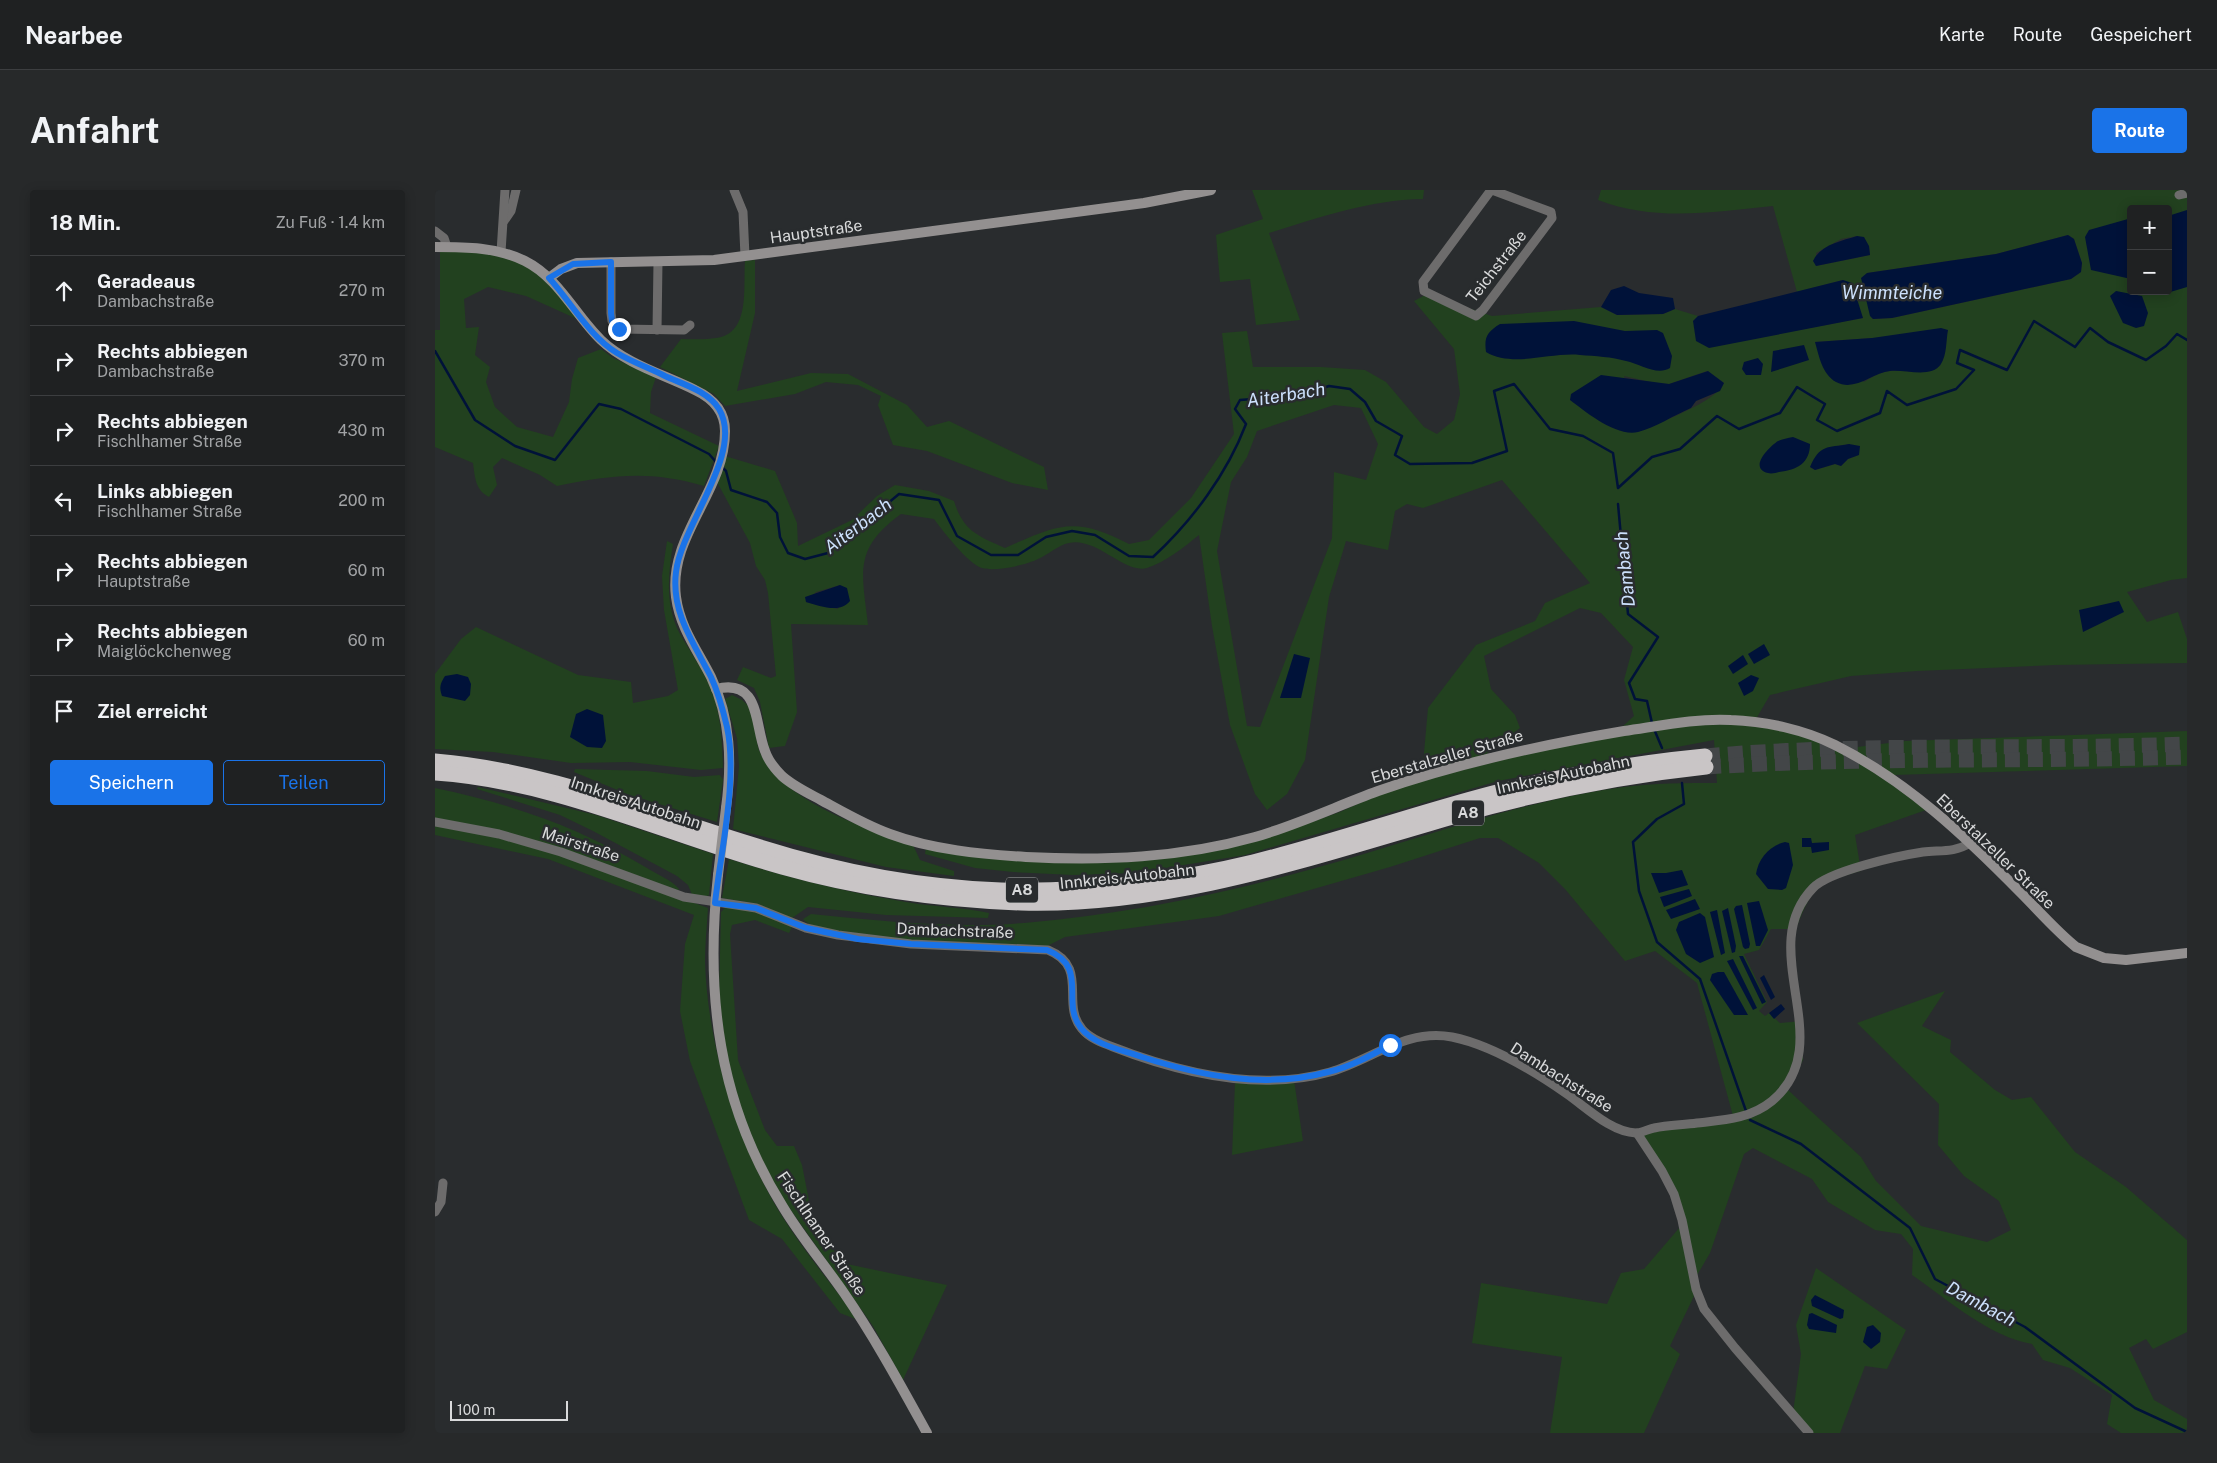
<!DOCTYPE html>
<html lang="de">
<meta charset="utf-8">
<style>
body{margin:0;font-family:"Public Sans",sans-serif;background:#27292a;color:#f1f3f6}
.controls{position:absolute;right:15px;top:15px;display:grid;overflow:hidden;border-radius:5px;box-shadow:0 2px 12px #0003}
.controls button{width:45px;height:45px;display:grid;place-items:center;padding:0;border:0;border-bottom:1px solid #3c3e40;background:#1f2122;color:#f1f3f6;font:25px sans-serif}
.scale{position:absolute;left:15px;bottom:12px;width:118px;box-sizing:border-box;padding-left:5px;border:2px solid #d9dadb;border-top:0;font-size:14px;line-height:18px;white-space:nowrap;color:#d9dadb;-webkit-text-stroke:4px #292c2e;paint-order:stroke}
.stop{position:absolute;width:15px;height:15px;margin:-11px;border:4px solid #1a73e8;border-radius:50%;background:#fff}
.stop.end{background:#1a73e8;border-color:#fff;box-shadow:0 1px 5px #0008}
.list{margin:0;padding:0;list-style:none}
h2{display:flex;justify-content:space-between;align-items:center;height:65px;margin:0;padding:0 20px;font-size:21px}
h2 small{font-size:16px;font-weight:400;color:#a1a3a5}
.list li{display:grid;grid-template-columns:32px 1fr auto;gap:15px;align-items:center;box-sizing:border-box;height:70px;padding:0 20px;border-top:1px solid #3c3e40}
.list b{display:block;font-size:19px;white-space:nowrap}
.list p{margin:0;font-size:16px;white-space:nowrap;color:#a1a3a5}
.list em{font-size:16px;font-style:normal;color:#a1a3a5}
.actions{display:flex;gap:10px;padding:15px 20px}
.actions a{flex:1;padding:11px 0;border:1px solid #1a73e8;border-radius:5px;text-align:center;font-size:18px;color:#1a73e8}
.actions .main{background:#1a73e8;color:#fff}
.icon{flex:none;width:28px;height:28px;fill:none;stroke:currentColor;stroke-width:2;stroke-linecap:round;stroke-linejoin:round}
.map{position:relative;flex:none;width:1752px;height:1243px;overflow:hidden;border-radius:5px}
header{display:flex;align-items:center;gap:30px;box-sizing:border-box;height:70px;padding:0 25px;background:#1f2122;border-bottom:1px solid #3c3e40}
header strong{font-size:24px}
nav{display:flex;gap:28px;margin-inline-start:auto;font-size:18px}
.intro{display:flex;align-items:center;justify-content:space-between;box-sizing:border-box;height:120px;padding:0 30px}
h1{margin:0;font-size:35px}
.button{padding:12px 22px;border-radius:5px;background:#1a73e8;color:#fff;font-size:18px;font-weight:700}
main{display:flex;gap:30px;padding:0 30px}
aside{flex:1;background:#1f2122;border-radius:5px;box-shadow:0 2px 12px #0003}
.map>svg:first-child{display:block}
.green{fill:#22411f;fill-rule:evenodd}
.water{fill:#001239}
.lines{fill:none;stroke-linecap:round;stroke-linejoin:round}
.stream{stroke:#001239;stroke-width:2.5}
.highway-tunnel{stroke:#434648;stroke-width:15;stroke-dasharray:15 8;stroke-linecap:butt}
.street{stroke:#6d6c6c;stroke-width:9}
.secondary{stroke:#939090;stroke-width:10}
.highway{stroke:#c9c5c6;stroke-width:15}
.secondary-bridge{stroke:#939090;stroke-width:10}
.route{stroke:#1a73e8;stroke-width:6}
.labels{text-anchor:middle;stroke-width:5;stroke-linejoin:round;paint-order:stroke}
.shield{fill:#292c2e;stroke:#a4a6a7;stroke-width:1}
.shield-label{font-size:15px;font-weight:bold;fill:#d9dadb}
.street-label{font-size:16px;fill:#d9dadb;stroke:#292c2e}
.water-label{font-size:18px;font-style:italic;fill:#cde1fd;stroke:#292c2e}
</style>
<header>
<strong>Nearbee</strong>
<nav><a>Karte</a><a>Route</a><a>Gespeichert</a></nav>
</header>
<div class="intro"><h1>Anfahrt</h1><a class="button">Route</a></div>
<main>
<aside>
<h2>18 Min.<small>Zu Fuß · 1.4 km</small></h2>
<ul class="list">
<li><svg class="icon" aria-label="ahead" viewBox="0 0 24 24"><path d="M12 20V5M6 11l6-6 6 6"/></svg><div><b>Geradeaus</b><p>Dambachstraße</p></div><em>270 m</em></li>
<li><svg class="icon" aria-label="right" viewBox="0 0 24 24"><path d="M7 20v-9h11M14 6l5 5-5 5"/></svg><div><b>Rechts abbiegen</b><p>Dambachstraße</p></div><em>370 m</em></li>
<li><svg class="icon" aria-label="right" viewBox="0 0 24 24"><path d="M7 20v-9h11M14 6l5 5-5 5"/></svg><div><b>Rechts abbiegen</b><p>Fischlhamer Straße</p></div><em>430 m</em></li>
<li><svg class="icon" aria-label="left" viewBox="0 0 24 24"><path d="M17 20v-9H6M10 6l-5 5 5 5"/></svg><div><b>Links abbiegen</b><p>Fischlhamer Straße</p></div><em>200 m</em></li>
<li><svg class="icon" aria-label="right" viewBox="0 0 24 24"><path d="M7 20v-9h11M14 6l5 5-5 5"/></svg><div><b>Rechts abbiegen</b><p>Hauptstraße</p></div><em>60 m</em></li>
<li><svg class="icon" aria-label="right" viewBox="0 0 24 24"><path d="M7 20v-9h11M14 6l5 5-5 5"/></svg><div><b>Rechts abbiegen</b><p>Maiglöckchenweg</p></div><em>60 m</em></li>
<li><svg class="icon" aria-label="arrive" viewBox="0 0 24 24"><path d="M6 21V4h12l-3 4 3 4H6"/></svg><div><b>Ziel erreicht</b></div></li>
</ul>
<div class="actions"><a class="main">Speichern</a><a>Teilen</a></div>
</aside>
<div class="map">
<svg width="1752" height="1243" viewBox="0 0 1752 1243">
<rect width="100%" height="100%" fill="#292c2e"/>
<g class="green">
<path d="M817 0H989L988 9C934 10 886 27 834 43L865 130 821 135 815 89 785 92 781 45 828 29Z"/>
<path d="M1166 0H1752V388L1736 390 1692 402 1712 432 1743 422 1752 449V473L1619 475 1482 481 1416 486 1335 505 1321 529 1274 526 1188 536 1199 526 1189 490 1198 457 1166 423 1145 418 1049 466 1056 499 1080 525 1085 538 1046 568 990 583 988 574 993 518 1041 455 1100 431 1110 413 1155 393 1067 290 988 318 972 314 960 321 953 360 911 351 894 407 870 570 852 604 832 620 820 604 795 535 777 436 764 345C749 357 731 372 712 378 689 384 662 347 634 353 623 355 613 365 603 369 591 375 560 382 547 378 533 374 508 341 499 329L466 324C418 359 427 382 433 435L356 434 362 522 350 556 334 558 325 512 319 498 302 490 308 477 336 488 341 486 333 403 330 390 321 376 315 353 282 292 290 266 340 281 362 333 363 356 417 330 442 306 460 295 494 301 519 311C528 341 543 346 570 358 624 334 640 326 694 354L714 350 756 308 799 244 787 143 812 141 818 177H886L930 180 951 192 989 237 1002 244 1019 230 1025 204 1019 159 979 111 992 104 1057 126 1166 117 1182 125 1228 124 1240 119 1263 126 1258 131 1358 141 1428 128 1408 90 1362 102 1338 16C1278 22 1220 32 1163 10ZM1696 19H1733V101H1696ZM1633 45 1639 49 1647 73 1646 82 1636 89 1457 128 1438 129 1432 83 1561 64ZM1422 46 1434 56 1435 65 1381 76V63L1406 49ZM1437 148 1506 175C1490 187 1473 179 1455 181 1445 182 1437 187 1429 192L1380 152ZM1272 181 1289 193C1280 213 1224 232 1203 242L1189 186 1220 193 1234 194ZM899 215 926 218 943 254 931 290 899 282 897 348 825 537 812 536 782 361 796 292 812 267 822 241ZM1414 254 1423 265 1413 269 1406 276 1400 274 1380 280 1375 277 1402 256ZM405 395 403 419 371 412 381 402Z"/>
<path d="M5 60C43 62 81 63 110 90 122 101 132 117 142 129L91 106 53 97 29 109 31 138 44 137 40 165 55 177 51 192 60 217 82 237 118 247 134 212 137 189 143 168 166 159 178 168 221 187 216 202 215 223 284 256 269 296C214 280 177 285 122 296L105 285 67 268 58 277 62 295 54 307C40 300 40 287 38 273L0 257V140H5Z"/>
<path d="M320 70V123L302 201 376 183 413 184 472 215 492 237 514 231 609 277 613 300 577 293 492 261 458 255 443 215 446 206 423 195 391 192 360 204 290 216 279 204 225 177 246 149C257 149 269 150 281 148 316 144 308 96 310 71Z"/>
<path d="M232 351 238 354C233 385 230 416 245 444 255 462 268 479 276 498 286 523 287 551 288 578L266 580 195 572 136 573 58 562 0 559V484L26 449 41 437 143 485 196 492 198 513 233 506 243 500 229 420 227 386Z"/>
<path d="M297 505 307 510 319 521C321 533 320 549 324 560 345 611 430 638 478 655L485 670 519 681V686L451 677 298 639 304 576 302 548 290 509Z"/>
<path d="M1291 533C1319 536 1348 539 1374 549 1417 565 1454 592 1491 620L1420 645 1426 681C1382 693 1378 696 1361 739H1336L1324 760 1309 764 1332 812 1324 821 1330 826 1334 823 1345 833 1368 831V870L1353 900 1426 967 1441 991 1486 1036 1552 1052 1576 1040 1564 1011 1529 986 1503 955 1504 914 1422 833 1510 801 1487 836 1516 850 1515 862 1560 900 1577 910 1596 907 1640 962 1691 997 1752 1050V1142L1718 1159 1711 1149 1694 1158 1719 1210 1752 1229V1243H1686L1672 1234 1677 1205 1635 1178 1608 1170 1597 1154C1555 1147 1513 1110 1477 1085L1478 1059 1466 1044 1440 1040 1393 1012 1377 989 1318 958 1309 964 1275 1063 1261 1087 1246 1017 1202 939 1298 926 1262 793 1220 761 1190 771 1130 699 1104 673 1063 648H1045L955 677 784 726 630 747 612 756C573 752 388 754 368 729L376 724C447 731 518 739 589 733 686 725 790 704 884 677 985 649 1085 611 1189 597 1219 593 1251 593 1282 593L1279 550 1063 591 810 665 700 683 638 685 578 682 540 678 490 664 491 657 665 673 851 641 905 622 945 604 992 589 1135 553 1255 535Z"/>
<path d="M1752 541V576L1458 585 1414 558 1470 551Z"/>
<path d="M140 579 212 581 259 587 285 585 288 590 282 632 192 604 139 582Z"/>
<path d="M43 597 161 625 278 664 274 705 269 708 258 707 253 695 242 686 158 641 125 625 42 599Z"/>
<path d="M0 598C80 615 141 636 212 678 221 684 237 690 244 699L242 702C164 667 82 649 0 629Z"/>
<path d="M0 633 119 661 273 718C272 735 270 753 270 771 272 846 297 934 332 1000 356 1046 392 1088 423 1130L405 1123 347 1049 314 1030 255 871 245 821 250 754 259 725 113 669 0 645Z"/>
<path d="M294 669C352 688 411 702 471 712 499 717 527 717 554 723L553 728 451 725 373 717 357 728 323 714 287 708Z"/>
<path d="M291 717 324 722 358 735 354 743 320 730 297 735 295 744 303 870 330 940 342 956H359L367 975 377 1026 407 1073 512 1095 468 1190 438 1136 348 1009 324 967 305 919 291 861 284 806 286 722Z"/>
<path d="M859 890 868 951 797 965 800 893Z"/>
<path d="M1245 1037 1259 1106 1235 1156 1245 1164 1209 1243H1115L1127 1167 1037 1153 1046 1093 1172 1114 1186 1083 1209 1079Z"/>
<path d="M1381 1078 1471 1140 1452 1179 1430 1176 1405 1243H1378L1358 1223 1366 1164 1361 1135Z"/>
</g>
<g class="water">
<path d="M1752 20V97L1732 103 1726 101H1733V26Z"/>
<path d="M1693 29 1696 33V89L1656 80 1650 47 1654 40Z"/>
<path d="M1633 45 1639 49 1647 73 1646 82 1636 89 1457 128 1438 129 1435 126 1426 88 1432 83 1561 64Z"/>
<path d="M1422 46 1429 47 1434 56 1435 65 1381 76 1378 71C1385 55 1406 51 1422 46Z"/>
<path d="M1408 90 1417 93 1428 128 1274 158 1261 151 1258 131 1263 126Z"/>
<path d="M1189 96 1204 103 1238 108 1240 119 1228 124 1182 125 1166 117 1176 100Z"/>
<path d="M1681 101 1707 106 1713 123 1709 136 1701 138 1688 133 1675 106Z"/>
<path d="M1139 131 1190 141 1222 140 1228 143 1237 166 1235 178C1222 186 1205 174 1191 171 1177 167 1160 166 1145 165 1115 162 1078 178 1051 162 1049 147 1052 142 1065 134Z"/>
<path d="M1506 138 1513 140C1511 150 1512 165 1506 174 1496 189 1470 179 1455 181 1437 183 1420 202 1401 192 1387 184 1384 166 1380 152L1437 148Z"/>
<path d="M1369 155 1374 170 1336 182 1338 161Z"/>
<path d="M1323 168 1328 174 1326 185H1311L1307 179 1309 172Z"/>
<path d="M1273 181 1289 193 1285 201 1261 211 1256 218C1239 225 1220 238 1203 242 1181 247 1151 222 1135 210L1136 204 1166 185 1234 194Z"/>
<path d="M1358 247 1375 254C1375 273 1362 280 1344 282 1341 283 1336 284 1333 283 1313 278 1334 257 1343 251 1347 249 1353 248 1358 247Z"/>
<path d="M1414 254 1425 256 1424 265 1413 269 1406 276 1400 274 1380 280 1375 277C1385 254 1392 258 1414 254Z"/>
<path d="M405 395 412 398 415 411C405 424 385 416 371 412L370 407Z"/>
<path d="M1684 411 1689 422 1648 442 1644 420Z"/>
<path d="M1329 454 1335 465 1319 474 1313 464Z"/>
<path d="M859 464 875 468 866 508H845Z"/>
<path d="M1308 465 1313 474 1298 484 1293 476Z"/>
<path d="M22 484 33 487 36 494 35 505 30 511 7 506C4 497 5 494 10 486Z"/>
<path d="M1316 485 1324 488 1318 501 1309 506 1303 493Z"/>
<path d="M152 519 168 525 171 551 167 558 152 557 135 547 141 524Z"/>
<path d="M1367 648H1376L1377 653 1394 652V660L1377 663 1376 657H1367Z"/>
<path d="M1350 652 1354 653 1358 675 1351 698 1347 700 1333 699 1321 684C1323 669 1335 655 1350 652Z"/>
<path d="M1247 680 1253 695 1224 703 1216 683H1231Z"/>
<path d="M1254 699 1257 706 1229 717 1225 707Z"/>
<path d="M1260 709 1265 719 1236 729 1231 720Z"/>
<path d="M1324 711 1333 740 1325 756H1321L1312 713Z"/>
<path d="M1307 715 1315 754 1314 758 1310 759 1308 757 1299 719 1301 716Z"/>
<path d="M1293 718 1301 756 1300 762 1297 763 1287 721Z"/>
<path d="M1282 720 1290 763 1286 765 1275 722Z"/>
<path d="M1265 723 1270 727 1279 767 1265 773 1251 764 1241 740 1244 732Z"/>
<path d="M1304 766H1308L1331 812 1327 814Z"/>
<path d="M1298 769 1322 818 1318 820 1292 771Z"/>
<path d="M1283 782H1289L1313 825H1299L1275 790 1277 784Z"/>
<path d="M1329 785 1340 807 1336 810 1325 788Z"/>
<path d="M1346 814 1350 819 1339 829 1334 823Z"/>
<path d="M1380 1105 1409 1120 1408 1128 1405 1129 1377 1116 1376 1110Z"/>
<path d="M1377 1123 1402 1135 1401 1143 1374 1139 1372 1135 1374 1124Z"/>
<path d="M1438 1135 1446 1143 1445 1152 1436 1159 1428 1152 1432 1137Z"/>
</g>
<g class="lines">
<g class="stream">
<path d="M0 161 40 230 80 256 120 270 164 214 186 219 274 264 281 272"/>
<path d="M287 277 291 281 296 300 332 312 342 323 345 347 353 363 370 369 393 363 464 304 504 310 522 346 556 365H583L611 347 637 341 660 345 694 366 718 367C757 331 792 284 811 234L800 219 805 210 868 205 894 196 915 199 930 212 941 231 967 246 960 265 975 274 1037 273 1072 261 1059 201 1079 194 1115 239 1148 246 1178 263 1183 298 1217 267 1245 259 1282 226 1304 239 1345 223 1362 197 1390 214 1382 230 1402 241 1445 223 1452 201 1472 215 1521 199 1539 180 1522 173 1525 160 1572 180 1599 131 1640 157 1655 138 1673 152 1711 170 1731 156 1742 144 1752 150"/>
<path d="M1183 314 1193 424 1223 447 1194 493 1200 509 1212 511 1217 533"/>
<path d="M1219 539 1227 558"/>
<path d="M1247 593 1249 614 1222 629 1198 652 1204 701 1222 752 1265 789 1311 921"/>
<path d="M1315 930 1366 954 1475 1038 1500 1089 1590 1137 1700 1218 1752 1242"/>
</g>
<g class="highway-tunnel">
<path d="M1270 566C1430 552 1591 560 1752 554"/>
<path d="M1271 577C1431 567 1592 572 1752 567"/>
</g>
<g class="street">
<path d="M299 0 308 22 310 66"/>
<path d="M1056 0 988 92 989 101 1041 126 1048 120 1117 28 1116 22 1057 0"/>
<path d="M1744 5 1752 3"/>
<path d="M69 31 76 21 81 0"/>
<path d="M0 41 9 48 12 57"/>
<path d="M66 62 70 0"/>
<path d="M176 72V123L177 131 184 139 249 140 255 135"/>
<path d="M222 140 223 72"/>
<path d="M0 632 64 644 126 662 249 707 321 718 371 738 403 745 476 754 613 760C655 777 625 813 647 839 654 848 667 853 678 857 745 883 824 902 895 882 937 870 971 838 1017 847 1057 855 1099 881 1132 904 1152 918 1176 942 1201 943 1207 943 1213 939 1219 938 1233 935 1248 935 1262 933 1289 930 1315 929 1337 911 1406 853 1318 760 1378 698 1394 681 1462 666 1488 662 1505 660 1519 663 1535 653"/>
<path d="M1202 943 1227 981 1239 1004 1247 1030 1261 1099 1269 1119 1300 1158 1374 1243"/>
<path d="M0 1022 6 1012 8 993"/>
</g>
<g class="secondary">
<path d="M0 57C30 57 62 57 90 71 124 88 140 125 166 150 191 174 230 185 260 200 277 208 290 221 290 241 290 302 233 345 241 407 245 438 263 461 276 487 296 529 297 573 291 618"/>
<path d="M114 88 126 79 142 73 279 70 709 13 776 0"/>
<path d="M281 499C326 488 319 534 330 561 333 570 340 579 347 586 358 596 373 603 386 610 408 622 432 636 455 644 498 660 546 664 591 667 669 671 745 668 820 647 862 635 902 616 943 601 1023 573 1106 555 1189 541 1224 536 1261 528 1296 530 1330 531 1370 540 1400 555 1472 591 1530 646 1586 703 1604 721 1621 741 1641 757L1669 768 1691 770 1752 763"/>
<path d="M283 685C270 804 283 913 348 1017 366 1047 389 1074 409 1103 440 1148 466 1196 492 1243"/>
</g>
<g class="highway">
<path d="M0 571C112 580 215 624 322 656 401 681 483 697 566 700 651 702 735 692 818 672 899 652 977 624 1058 603 1128 585 1198 573 1270 566"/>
<path d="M0 583C121 591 232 645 347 677 425 699 504 710 586 713 737 717 878 667 1021 626 1103 603 1186 586 1271 577"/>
</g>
<path class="secondary-bridge" d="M283 685 291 618"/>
</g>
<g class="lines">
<path class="route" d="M184 139 177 131 176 123V72L138 74 114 88C136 112 154 146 182 163 197 172 214 178 230 186 247 194 273 201 284 219 310 262 246 336 241 382 236 422 258 452 276 487 283 502 288 520 292 537 303 588 286 660 280 713L321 718 371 738 423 749 476 754 612 760C655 777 625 812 646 838 659 855 687 860 707 867 766 886 831 899 893 882 915 877 935 866 955 855"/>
</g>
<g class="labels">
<g class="shield">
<rect x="1017" y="610.5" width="32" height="25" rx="4"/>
<rect x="571" y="687.5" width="32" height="25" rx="4"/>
</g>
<g class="shield-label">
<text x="1033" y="628">A8</text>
<text x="587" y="705">A8</text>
</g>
<g class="street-label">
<text transform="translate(381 41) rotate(-8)" y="6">Hauptstraße</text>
<text transform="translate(1061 76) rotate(-52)" y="6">Teichstraße</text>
<text transform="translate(1012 566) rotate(-16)" y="6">Eberstalzeller Straße</text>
<text transform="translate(1128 584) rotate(-12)" y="6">Innkreis Autobahn</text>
<text transform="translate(201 612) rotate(18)" y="6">Innkreis Autobahn</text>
<text transform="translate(146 654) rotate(18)" y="6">Mairstraße</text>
<text transform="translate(1561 661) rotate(44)" y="6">Eberstalzeller Straße</text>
<text transform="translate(692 686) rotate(-6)" y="6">Innkreis Autobahn</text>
<text transform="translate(520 740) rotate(2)" y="6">Dambachstraße</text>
<text transform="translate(1127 887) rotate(32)" y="6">Dambachstraße</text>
<text transform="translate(387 1043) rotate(56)" y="6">Fischlhamer Straße</text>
</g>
<g class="water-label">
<text x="1457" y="109">Wimmteiche</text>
<text transform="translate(851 205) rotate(-9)" y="6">Aiterbach</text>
<text transform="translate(423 336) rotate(-37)" y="6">Aiterbach</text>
<text transform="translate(1190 379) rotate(-96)" y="6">Dambach</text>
<text transform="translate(1546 1114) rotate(28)" y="6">Dambach</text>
</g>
</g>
</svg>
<div class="controls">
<button>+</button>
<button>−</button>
</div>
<div class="scale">100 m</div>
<div class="stop" style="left:955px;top:855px"></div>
<div class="stop end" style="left:184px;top:139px"></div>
</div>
</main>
